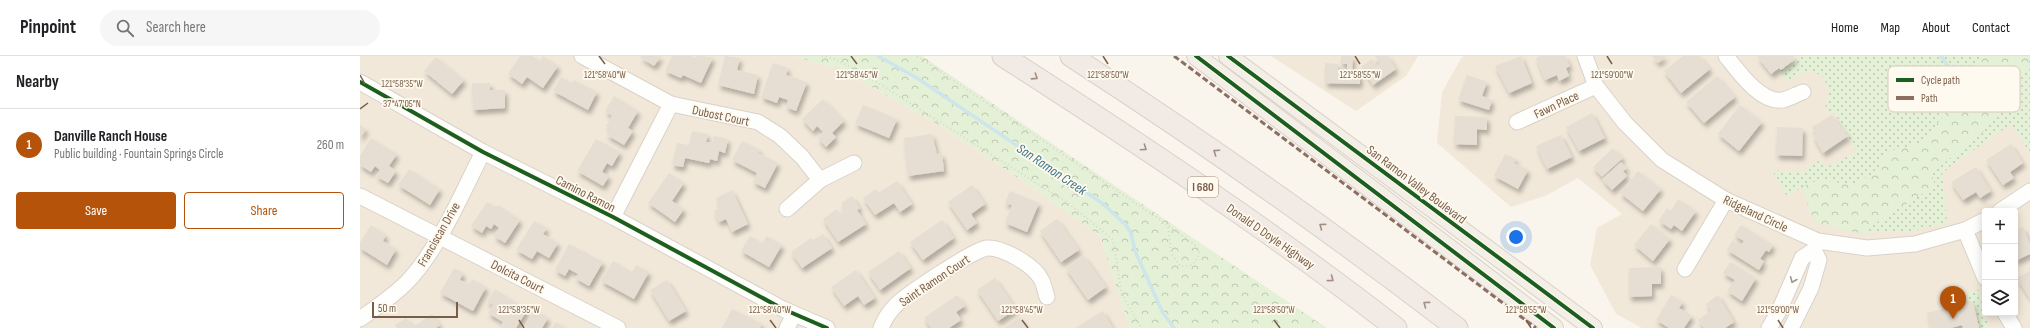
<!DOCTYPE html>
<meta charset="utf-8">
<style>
body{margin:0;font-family:"Sofia Sans Condensed",sans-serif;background:#f6f6f6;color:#202124}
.controls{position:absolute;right:12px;bottom:12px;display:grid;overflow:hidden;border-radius:4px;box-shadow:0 2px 10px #0003}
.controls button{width:36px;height:36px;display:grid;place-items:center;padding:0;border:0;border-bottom:1px solid #e0e0e0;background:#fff;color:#202124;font:20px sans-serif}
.scale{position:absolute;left:12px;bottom:10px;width:86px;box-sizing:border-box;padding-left:4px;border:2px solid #7a5d49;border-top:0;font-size:11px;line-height:14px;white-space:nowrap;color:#7a5d49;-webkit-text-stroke:3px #fffaef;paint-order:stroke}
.you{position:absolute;left:1156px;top:181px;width:14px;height:14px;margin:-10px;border:3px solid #fff;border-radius:50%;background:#1a73e8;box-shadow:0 0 0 6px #1a73e833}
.badge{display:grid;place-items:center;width:26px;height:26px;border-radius:50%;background:#b45309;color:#fff;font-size:13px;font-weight:700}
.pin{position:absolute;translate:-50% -33px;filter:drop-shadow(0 1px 2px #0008)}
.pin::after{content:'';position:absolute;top:21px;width:14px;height:12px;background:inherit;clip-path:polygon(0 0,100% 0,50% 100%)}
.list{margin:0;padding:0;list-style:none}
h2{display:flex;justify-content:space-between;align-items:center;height:52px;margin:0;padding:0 16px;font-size:17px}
h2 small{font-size:13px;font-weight:400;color:#757577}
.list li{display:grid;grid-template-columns:26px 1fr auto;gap:12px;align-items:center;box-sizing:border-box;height:72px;padding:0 16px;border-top:1px solid #e0e0e0}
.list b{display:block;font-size:15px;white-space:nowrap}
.list p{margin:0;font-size:13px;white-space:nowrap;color:#757577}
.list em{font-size:13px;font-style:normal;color:#757577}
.actions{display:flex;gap:8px;padding:12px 16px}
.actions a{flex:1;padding:9px 0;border:1px solid #b45309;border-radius:4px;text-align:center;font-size:14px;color:#b45309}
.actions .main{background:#b45309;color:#fff}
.icon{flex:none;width:22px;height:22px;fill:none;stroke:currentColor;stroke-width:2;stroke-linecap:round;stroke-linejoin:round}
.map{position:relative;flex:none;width:1670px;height:272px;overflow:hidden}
header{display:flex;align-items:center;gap:24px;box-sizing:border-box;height:56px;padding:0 20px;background:#fff;border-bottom:1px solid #e0e0e0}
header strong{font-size:19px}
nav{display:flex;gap:22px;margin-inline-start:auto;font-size:14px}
.search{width:280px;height:36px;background:#f6f6f6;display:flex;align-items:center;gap:10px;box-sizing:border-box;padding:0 14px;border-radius:22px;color:#757577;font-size:15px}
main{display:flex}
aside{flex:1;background:#fff}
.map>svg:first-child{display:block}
.residential{fill:#f2e8d9;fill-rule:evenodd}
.grass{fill:url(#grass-dots)}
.forest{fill:url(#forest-crowns)}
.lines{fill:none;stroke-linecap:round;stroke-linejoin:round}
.stream{stroke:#cde6eb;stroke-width:3.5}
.building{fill:#e6ddd3;filter:url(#shadow)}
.minor-casing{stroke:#d8d2ca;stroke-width:17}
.major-casing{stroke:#dad1c9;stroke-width:20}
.highway-casing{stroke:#dad1c9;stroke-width:23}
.path{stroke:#dbd4ce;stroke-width:2;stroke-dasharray:1 3;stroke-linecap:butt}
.minor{stroke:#fefefc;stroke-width:15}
.major{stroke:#f3efe6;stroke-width:18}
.highway{stroke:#f2eae5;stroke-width:21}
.quiet{stroke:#8d6e63;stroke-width:3;stroke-dasharray:6 3;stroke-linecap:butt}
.cycleway-casing{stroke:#fffaef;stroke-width:6}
.cycleway{stroke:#1b5e20;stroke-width:4}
.oneway{stroke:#a48e80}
.oneway2{stroke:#a89588}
.ticks{fill:none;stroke:#7a5d49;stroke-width:1.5}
.labels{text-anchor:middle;stroke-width:3.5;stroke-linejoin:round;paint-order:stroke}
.shield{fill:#fffaef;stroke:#a28c7b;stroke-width:1}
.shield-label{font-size:12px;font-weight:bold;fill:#7a5d49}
.street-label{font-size:13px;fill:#7a5d49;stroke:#fffaef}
.water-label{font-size:14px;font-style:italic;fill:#3e7788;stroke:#fffaef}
.key{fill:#fffaef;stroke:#d7cbbd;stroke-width:1}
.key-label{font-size:11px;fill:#7a5d49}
.ticks-label{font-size:10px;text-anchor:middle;fill:#7a5d49;stroke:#fffaef;stroke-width:3.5;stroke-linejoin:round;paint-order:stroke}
</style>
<header>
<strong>Pinpoint</strong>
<div class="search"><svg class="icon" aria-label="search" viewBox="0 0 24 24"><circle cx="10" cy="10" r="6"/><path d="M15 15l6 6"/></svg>Search here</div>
<nav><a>Home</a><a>Map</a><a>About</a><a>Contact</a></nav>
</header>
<main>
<aside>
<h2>Nearby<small></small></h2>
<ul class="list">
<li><span class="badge">1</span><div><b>Danville Ranch House</b><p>Public building · Fountain Springs Circle</p></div><em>260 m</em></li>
</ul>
<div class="actions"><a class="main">Save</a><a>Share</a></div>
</aside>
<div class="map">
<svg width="1670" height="272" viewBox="0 0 1670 272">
<defs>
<pattern id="grass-dots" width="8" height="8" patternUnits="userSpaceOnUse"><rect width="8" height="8" fill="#e4f1d6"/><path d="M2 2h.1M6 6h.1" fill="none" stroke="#bec6b0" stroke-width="1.8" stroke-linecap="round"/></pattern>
<pattern id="forest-crowns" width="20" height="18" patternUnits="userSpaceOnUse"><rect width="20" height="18" fill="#e4f1d6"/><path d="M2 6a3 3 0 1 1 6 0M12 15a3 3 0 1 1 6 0" fill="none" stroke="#bec6b0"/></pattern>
<filter id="shadow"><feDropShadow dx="2.5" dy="4.5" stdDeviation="2" flood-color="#0004"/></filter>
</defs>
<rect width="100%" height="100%" fill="#f9f5ec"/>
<g class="residential">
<path d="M0 0H433L480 13 577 68 666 127 740 180 770 272H0Z"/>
<path d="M911 0H1058L1046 20 996 55Z"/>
<path d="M1104 0H1670V272H1282L1256 258 1230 209 1237 172 1262 158 1218 122 1185 140 1151 151 1077 87 1082 36 1102 1ZM1625 155H1655V257H1625Z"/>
</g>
<g class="grass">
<path d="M1442 0H1620L1616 12 1601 37 1562 87 1526 96 1517 115 1494 129 1459 124 1426 139 1412 114 1442 117 1451 109 1461 104 1467 111 1496 96 1475 57 1471 59 1465 49C1474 35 1465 14 1446 16 1439 17 1435 21 1429 25L1418 16Z"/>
<path d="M1670 4V97L1651 68 1588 112 1582 118 1587 167 1551 175 1499 177 1575 130 1571 117 1623 76 1658 25Z"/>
<path d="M1619 234 1629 272H1619L1613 246 1609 244 1607 236Z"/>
</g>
<g class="forest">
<path d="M433 0H562L967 272H770L740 180 666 127 577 68 480 13Z"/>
<path d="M1620 0H1670V4L1658 25 1623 76 1571 117 1575 130 1499 177 1461 168 1452 163 1442 131 1459 124 1494 129 1517 115 1526 96 1562 87 1601 37 1616 12Z"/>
</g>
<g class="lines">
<g class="stream">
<path d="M518 0 557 22 742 147 766 169 771 177 775 195 803 257 814 272"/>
<path d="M1581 0 1603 33"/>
</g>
</g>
<g class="building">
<path d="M160 0H172L180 5 183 0 198 10 183 32 167 21 162 28 148 18Z"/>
<path d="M281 0H301L294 10 280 1Z"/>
<path d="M312 0H331L336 2 337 0 353 1 341 27 323 19 321 22 305 15Z"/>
<path d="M365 0 380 2 377 14 398 19 394 38 358 29Z"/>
<path d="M981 0H993L992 17 1000 18V28L965 27V7L978 8V13H987V8H981Z"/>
<path d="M1015 0H1028L1036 13 1013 29 1001 11 1012 3 1017 10 1020 8Z"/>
<path d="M1161 0 1172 27 1149 37 1135 10Z"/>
<path d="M1180 0H1205L1210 10 1206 12 1209 20 1199 25 1197 19 1185 24 1176 2Z"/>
<path d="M1292 0H1306L1298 7Z"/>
<path d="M1323 0H1340L1350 13 1321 37 1304 15Z"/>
<path d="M1397 0H1433L1435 3 1421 14 1419 12 1411 18Z"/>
<path d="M76 1 104 24 92 38 64 15Z"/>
<path d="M413 7 428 12 426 19 447 26 436 55 426 51 428 44 419 41 417 47 401 41Z"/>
<path d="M1107 19 1127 26 1122 40 1132 44 1129 54 1098 44Z"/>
<path d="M1357 20 1375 41 1344 67 1326 46Z"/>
<path d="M201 21 212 27 214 24 237 36 228 54 193 35Z"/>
<path d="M112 27H130V34H145V52L113 54Z"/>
<path d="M254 40 278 55 268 72 273 75 264 89 247 79 250 73 246 70 252 60 245 55Z"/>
<path d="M463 43 484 65 472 77 476 81 466 91 458 82 463 76 457 70 453 75 442 63Z"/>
<path d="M503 49 537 63 529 82 495 68Z"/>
<path d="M1380 49 1402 66 1379 95 1358 78Z"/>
<path d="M1232 57 1245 82 1219 95 1206 71Z"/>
<path d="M1472 59 1488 80 1463 97 1453 80 1456 78 1452 71Z"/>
<path d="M1095 60 1127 61V74L1117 73V89L1094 88Z"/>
<path d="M0 69 6 73 0 82Z"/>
<path d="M1417 71 1443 72 1442 100 1416 99Z"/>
<path d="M332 75 348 78 346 86 352 87 354 80 368 83 365 97 359 95 357 105 350 103 349 107 325 102 323 111 312 109 317 87 329 89Z"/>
<path d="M572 78 577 98 582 97 584 115 548 120 544 82Z"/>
<path d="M1201 79 1212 101 1187 113 1176 90Z"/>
<path d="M11 82 37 98 29 110 36 115 28 127 16 120 20 114 15 110 11 116 0 109V100Z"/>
<path d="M236 83 260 96 252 110 247 107 242 116 249 120 243 130 217 115Z"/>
<path d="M382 85 400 94 398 97 418 107 405 132 393 126 397 117 372 104Z"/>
<path d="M1651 88 1663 107 1650 116 1654 122 1643 129 1626 104Z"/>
<path d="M1253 92 1263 102 1242 121 1233 111Z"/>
<path d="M1145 98 1156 103 1154 107 1168 114 1158 133 1134 120Z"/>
<path d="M1261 106 1267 112 1263 115 1267 120 1252 134 1242 123Z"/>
<path d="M1616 111 1631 135 1620 142 1616 136 1603 144 1591 126Z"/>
<path d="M49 113 80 133 70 149 38 129Z"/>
<path d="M1278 115 1301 133 1283 155 1260 137Z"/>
<path d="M309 117 324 127 312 145 324 153 315 166 288 147Z"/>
<path d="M537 125 552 148 540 156 534 147 515 159 503 142 516 133 518 137Z"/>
<path d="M612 129 625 148 611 158 617 167 607 174 588 146Z"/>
<path d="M372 134 388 168 372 176 366 163 359 166 354 155 360 152 356 142Z"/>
<path d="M650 135 679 147 667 176 645 167 652 149 645 147Z"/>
<path d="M492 140 500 152 497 154 506 168 478 186 463 163 477 153 480 158 485 154 481 147Z"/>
<path d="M1318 143 1336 155 1322 175 1314 169 1311 173 1299 165 1307 152 1311 155Z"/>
<path d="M127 146 136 151 138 149 160 164 145 187 134 180 139 172 134 168 131 173 126 170 122 177 111 170Z"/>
<path d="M697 163 719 194 701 206 680 175Z"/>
<path d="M582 164 594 182 563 204 550 186Z"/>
<path d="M174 165 187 172 183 178 198 187 189 202 177 195 172 203 156 194Z"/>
<path d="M1291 168 1310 183 1293 205 1274 189Z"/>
<path d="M11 169 26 179 23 185 36 193 27 209 0 192V187Z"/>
<path d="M1381 169 1413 189 1409 196 1406 194 1400 203 1404 205 1399 214 1367 194 1372 185 1381 190 1384 185 1374 179Z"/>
<path d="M1663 171 1670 188V198L1655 205V174Z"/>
<path d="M463 178 472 192 442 212 431 196 451 182 453 184Z"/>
<path d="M390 180 402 187 407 180 422 189 409 211 381 195Z"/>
<path d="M209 188 243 206 229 230 215 222 218 218 209 213 205 220 195 214Z"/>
<path d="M539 195 551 212 520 234 508 216Z"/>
<path d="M724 200 746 231 728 244 706 212Z"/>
<path d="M253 205 272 216 276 209 289 216 274 243 241 225Z"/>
<path d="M1370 206 1396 222 1382 245 1367 235 1375 224 1363 217Z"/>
<path d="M1301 211V228H1292V240L1269 241V212Z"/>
<path d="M1670 211V243L1657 222 1670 215 1668 212Z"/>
<path d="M94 212 103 217 100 224 109 228 112 223 126 231 113 255 80 237Z"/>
<path d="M496 214 515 242 504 249 498 240 484 250 471 231Z"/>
<path d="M635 222 656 253 638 265 617 234Z"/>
<path d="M307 224 326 255 309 265 290 234Z"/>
<path d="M135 233 167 254 156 272H143L141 270 143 266 128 257 133 249 127 246Z"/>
<path d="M597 239 605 250 596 256 601 264 589 272H571L564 262Z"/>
<path d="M1311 239 1323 246 1319 252 1332 260 1324 272H1309L1296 264Z"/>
<path d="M1358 239 1374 266 1365 272H1344L1338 264 1351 255 1346 248Z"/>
<path d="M1607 244 1613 246 1619 272H1603L1602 269 1591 272H1571L1567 257 1606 247Z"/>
<path d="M372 253 402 268 400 272H362Z"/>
<path d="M175 254 188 262 182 272H164Z"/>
<path d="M743 255 753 272H715Z"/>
<path d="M72 258 80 269 76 272H37L35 269 46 262 53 271Z"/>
<path d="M660 261 667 272H644Z"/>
<path d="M196 266 205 272H192Z"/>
</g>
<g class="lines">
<defs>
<g id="minor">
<path d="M222 0 311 48 398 66 420 80 442 101 460 124"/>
<path d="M1225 0 1236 30 1265 67 1302 104 1366 144 1458 185 1507 192 1555 188 1605 174 1625 164"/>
<path d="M1366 0C1378 15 1401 48 1423 44 1430 42 1437 38 1443 36"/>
<path d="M0 26 123 96 253 161 423 253 467 272"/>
<path d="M1157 66 1236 30"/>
<path d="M0 140 258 272"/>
<path d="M427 153 460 124 494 107"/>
<path d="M1640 155 1670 135"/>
<path d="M253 161 311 48"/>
<path d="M1605 174 1625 222"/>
<path d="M1325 213 1366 144"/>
<path d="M1645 257 1654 272"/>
<path d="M0 263C15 252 32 241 46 227 78 195 102 137 123 96"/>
<path d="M427 272 434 258"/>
<path d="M521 272C524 264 530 255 536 249 547 238 613 194 627 192 642 191 674 209 681 223 684 228 685 235 687 241"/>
<path d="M1409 272 1419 255 1442 202 1454 194 1458 185"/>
<path d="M1431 272 1451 232 1459 204 1454 194"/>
</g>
<g id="major">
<path d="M836 0 1194 272"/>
<path d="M868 0 1233 272"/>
</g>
<g id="highway">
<path d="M643 0C777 86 910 174 1036 272"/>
<path d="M711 0C844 86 972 176 1097 272"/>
</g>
</defs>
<use href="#minor" class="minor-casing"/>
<use href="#major" class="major-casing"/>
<use href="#highway" class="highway-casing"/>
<g class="path">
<path d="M462 0 475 3 502 17 708 147 740 173 752 183 755 193 761 236 781 272"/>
<path d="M557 0 799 163 835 189 839 195C838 206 831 212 820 210L811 197 808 170"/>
</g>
<use href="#minor" class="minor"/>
<use href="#major" class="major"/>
<use href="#highway" class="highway"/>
<path class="quiet" d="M814 0 1176 272"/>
<defs>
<g id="cycleway">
<path d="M836 0 1194 272"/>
<path d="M868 0 1233 272"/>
<path d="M0 26 123 96 253 161 423 253 467 272"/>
</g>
</defs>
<use href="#cycleway" class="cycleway-casing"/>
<use href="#cycleway" class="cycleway"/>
</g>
<defs><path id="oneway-chevron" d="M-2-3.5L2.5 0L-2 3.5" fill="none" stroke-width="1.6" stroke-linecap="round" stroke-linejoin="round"/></defs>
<g class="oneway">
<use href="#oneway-chevron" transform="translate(675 21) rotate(33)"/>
<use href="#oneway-chevron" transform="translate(784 92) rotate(34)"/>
<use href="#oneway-chevron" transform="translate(856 96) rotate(-146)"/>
<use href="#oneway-chevron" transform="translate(962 170) rotate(-143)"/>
<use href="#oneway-chevron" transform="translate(971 223) rotate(37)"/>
<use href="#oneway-chevron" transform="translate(1066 248) rotate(-143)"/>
</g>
<use class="oneway2" href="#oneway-chevron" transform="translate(1433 224) rotate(113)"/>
<path class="ticks" d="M239 0 245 8M491 0 497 8M743 0 748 8M995 0 1000 8M1247 0 1252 8M0 19 5 28M0 53 8 47M159 264 164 272M410 264 416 272M662 264 668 272M914 264 920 272M1166 264 1171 272M1418 264 1423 272"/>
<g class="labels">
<rect class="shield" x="828" y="121" width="30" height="20" rx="3"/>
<g class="shield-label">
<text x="843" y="135">I 680</text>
</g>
<g class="street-label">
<text transform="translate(1196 48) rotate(-25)" y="5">Fawn Place</text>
<text transform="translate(361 59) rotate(12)" y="5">Dubost Court</text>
<text transform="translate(1057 128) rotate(37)" y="5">San Ramon Valley Boulevard</text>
<text transform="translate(226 137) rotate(27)" y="5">Camino Ramon</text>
<text transform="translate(1396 157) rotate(25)" y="5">Ridgeland Circle</text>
<text transform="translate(78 178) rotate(-60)" y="5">Franciscan Drive</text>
<text transform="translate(911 180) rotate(35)" y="5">Donald D Doyle Highway</text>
<text transform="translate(158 220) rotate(27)" y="5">Dolcita Court</text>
<text transform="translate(574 224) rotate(-34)" y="5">Saint Ramon Court</text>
</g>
<g class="water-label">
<text transform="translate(692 113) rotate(34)" y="5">San Ramon Creek</text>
</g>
</g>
<rect x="1528" y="10" width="132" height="46" rx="6" class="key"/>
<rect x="1536" y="22" width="18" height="4" fill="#1b5e20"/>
<rect x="1536" y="40" width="18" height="4" fill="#8d6e63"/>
<g class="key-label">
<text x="1561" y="28">Cycle path</text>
<text x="1561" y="46">Path</text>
</g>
<g class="ticks-label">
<text x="245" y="22">121°58'40"W</text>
<text x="497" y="22">121°58'45"W</text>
<text x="748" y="22">121°58'50"W</text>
<text x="1000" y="22">121°58'55"W</text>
<text x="1252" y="22">121°59'00"W</text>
<text x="42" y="31">121°58'35"W</text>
<text x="42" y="51">37°47'05"N</text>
<text x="159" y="257">121°58'35"W</text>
<text x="410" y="257">121°58'40"W</text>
<text x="662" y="257">121°58'45"W</text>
<text x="914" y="257">121°58'50"W</text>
<text x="1166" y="257">121°58'55"W</text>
<text x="1418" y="257">121°59'00"W</text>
</g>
</svg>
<div class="controls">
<button>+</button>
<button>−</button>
<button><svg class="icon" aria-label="layers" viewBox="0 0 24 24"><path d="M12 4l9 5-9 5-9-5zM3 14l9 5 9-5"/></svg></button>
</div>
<div class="scale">50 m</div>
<div class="you"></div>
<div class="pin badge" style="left:1593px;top:263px">1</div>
</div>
</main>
